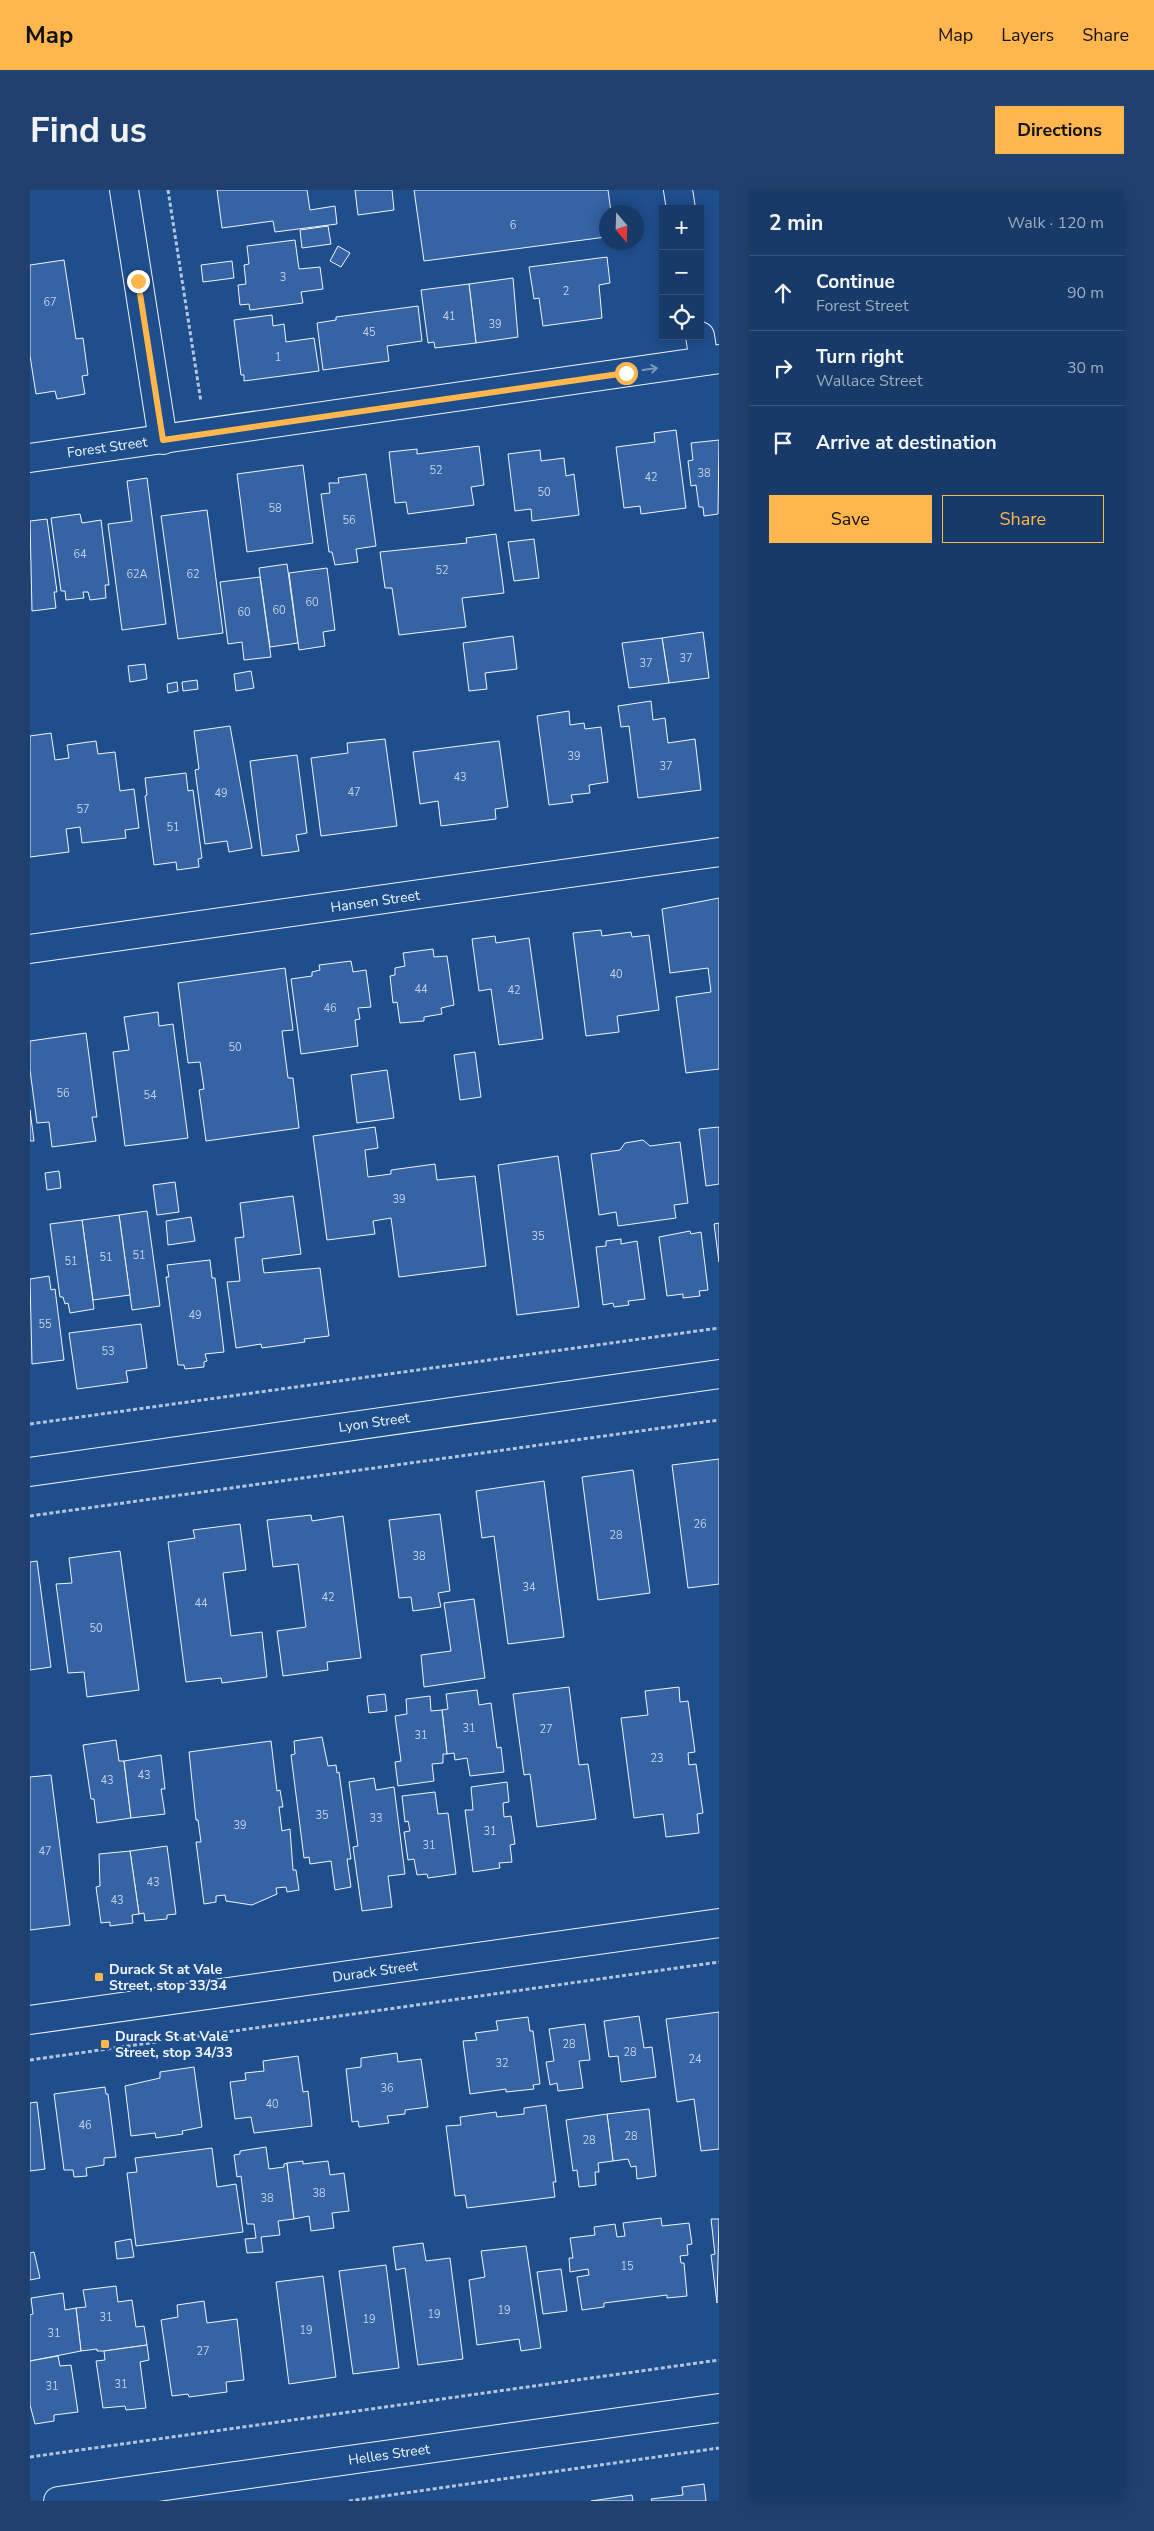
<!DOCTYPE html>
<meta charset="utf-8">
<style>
body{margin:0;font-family:"Nunito Sans",sans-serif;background:#20416f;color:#f1f3f6}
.controls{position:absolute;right:15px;top:15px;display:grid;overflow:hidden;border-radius:0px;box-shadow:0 2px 12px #0003}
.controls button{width:45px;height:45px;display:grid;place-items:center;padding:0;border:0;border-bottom:1px solid #36547d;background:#173a69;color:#f1f3f6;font:25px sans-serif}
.compass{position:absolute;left:569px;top:15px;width:45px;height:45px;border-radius:50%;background:#173a69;box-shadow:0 2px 12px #0003;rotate:161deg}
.stop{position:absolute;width:15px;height:15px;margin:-11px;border:4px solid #ffb74d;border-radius:50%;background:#fff}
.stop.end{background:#ffb74d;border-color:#fff;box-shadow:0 1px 5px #0008}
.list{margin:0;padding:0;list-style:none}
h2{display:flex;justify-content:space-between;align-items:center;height:65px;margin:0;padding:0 20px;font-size:21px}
h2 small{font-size:16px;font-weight:400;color:#9eadc0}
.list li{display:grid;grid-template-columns:32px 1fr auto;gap:15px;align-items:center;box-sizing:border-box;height:75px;padding:0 20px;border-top:1px solid #36547d}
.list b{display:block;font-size:19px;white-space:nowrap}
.list p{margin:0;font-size:16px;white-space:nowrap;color:#9eadc0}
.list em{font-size:16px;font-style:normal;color:#9eadc0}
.actions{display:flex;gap:10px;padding:15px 20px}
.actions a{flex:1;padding:11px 0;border:1px solid #ffb74d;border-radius:0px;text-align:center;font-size:18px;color:#ffb74d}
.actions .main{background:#ffb74d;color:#111}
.icon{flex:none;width:28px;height:28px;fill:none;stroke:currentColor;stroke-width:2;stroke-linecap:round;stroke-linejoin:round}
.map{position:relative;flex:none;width:689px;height:2311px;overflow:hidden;border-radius:0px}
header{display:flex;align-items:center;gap:30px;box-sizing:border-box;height:70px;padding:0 25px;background:#ffb74d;color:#111}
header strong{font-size:24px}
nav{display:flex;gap:28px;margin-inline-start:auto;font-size:18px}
.intro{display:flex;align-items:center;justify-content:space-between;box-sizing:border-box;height:120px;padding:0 30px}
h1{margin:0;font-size:35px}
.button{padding:12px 22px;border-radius:0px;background:#ffb74d;color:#111;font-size:18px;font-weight:700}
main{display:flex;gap:30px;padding:0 30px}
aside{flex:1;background:#173a69;border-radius:0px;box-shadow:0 2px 12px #0003}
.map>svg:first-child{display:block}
.building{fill:#3563a3;stroke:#f2f6ff}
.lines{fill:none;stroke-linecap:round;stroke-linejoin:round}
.street-casing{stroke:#f2f6ff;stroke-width:30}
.path{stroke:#b3c4dc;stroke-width:3;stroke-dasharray:4 2.5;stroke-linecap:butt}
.street{stroke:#1f4e8c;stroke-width:28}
.oneway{stroke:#7e9ac0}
.route{stroke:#ffb74d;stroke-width:6}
.poi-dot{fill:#ffb74d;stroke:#1f4e8c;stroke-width:2}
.labels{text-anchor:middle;stroke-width:4;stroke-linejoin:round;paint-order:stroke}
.number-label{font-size:11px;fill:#c3d1e8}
.street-label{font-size:14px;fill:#f2f6ff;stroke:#1f4e8c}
.poi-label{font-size:14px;font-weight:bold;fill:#f2f6ff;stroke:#1f4e8c;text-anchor:start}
</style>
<header>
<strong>Map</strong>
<nav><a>Map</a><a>Layers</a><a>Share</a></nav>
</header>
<div class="intro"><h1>Find us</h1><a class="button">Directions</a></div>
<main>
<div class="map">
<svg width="689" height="2311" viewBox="0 0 689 2311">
<rect width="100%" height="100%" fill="#1f4e8c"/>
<g class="building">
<path d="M187 0H277L280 20 305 16 307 34 245 42 243 31 192 38Z"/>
<path d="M325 0H362L364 20 328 25Z"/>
<path d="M384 0H578L581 22H576V47L394 71Z"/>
<path d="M298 36 301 54 272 58 270 40Z"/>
<path d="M265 50 269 79 290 77 293 99 271 102 273 113 220 120 219 114 210 115 208 95 216 94 214 75 219 74 217 56Z"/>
<path d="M308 56 320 63 311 77 300 71Z"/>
<path d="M577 67 580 93 569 95 572 128 513 136 509 108 504 109 499 77Z"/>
<path d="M34 70 46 149 53 148 58 185 52 186 55 204 27 209 25 201 6 204 0 166V75Z"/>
<path d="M202 71 204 88 173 92 171 75Z"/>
<path d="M483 88 488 147 446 153 439 94Z"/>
<path d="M439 94 446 153 405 158 404 152 398 153 391 100Z"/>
<path d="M388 116 392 151 357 156 359 171 293 180 287 133 306 130V127Z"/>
<path d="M242 125 243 136 254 134 256 152 284 148 289 181 214 191V185H211L204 130Z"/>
<path d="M646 240 656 318 611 324 610 316 594 318 586 257 625 252 624 243Z"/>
<path d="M689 250 688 324 674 326 673 317H669L666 295 661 296 658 271 663 270 661 253Z"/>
<path d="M449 256 454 295 441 297 444 315 378 324 376 312 365 313 359 262 387 259V264Z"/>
<path d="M510 260 511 271 534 268 536 286 544 284 549 325 502 331 501 319 485 321 478 264Z"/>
<path d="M273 275 283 353 217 362 207 284Z"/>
<path d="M336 284 346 356 326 359 328 372 305 375 302 362H299L291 304 300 303 299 293H309L308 288Z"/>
<path d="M117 288 136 434 92 440 78 334 102 331 97 291Z"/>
<path d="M177 320 193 443 148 449 131 326Z"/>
<path d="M50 324 52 333 71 330 79 395H75L76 408 60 410 58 402H53L54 408 36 410 35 401H31L21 328Z"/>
<path d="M17 329 27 402H24L26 418 2 421 0 331Z"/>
<path d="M466 344 474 403 432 408 436 437 369 445 362 398H355L350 362 437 353 436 348Z"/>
<path d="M504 349 509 388 484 391 478 352Z"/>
<path d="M257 374 268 453 240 457 229 378Z"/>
<path d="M297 378 305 440 293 442 295 456 269 460 259 383Z"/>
<path d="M230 387 241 467 214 470 212 452 198 454 190 392Z"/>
<path d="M673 442 679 488 639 493 632 448Z"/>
<path d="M483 446 487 479 455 483 457 499 439 501 433 453Z"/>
<path d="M632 448 639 493 599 498 592 453Z"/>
<path d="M115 474 117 489 100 492 98 476Z"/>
<path d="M221 481 224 498 206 501 204 484Z"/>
<path d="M167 490 168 499 153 501 152 492Z"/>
<path d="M147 492 148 501 138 503 137 494Z"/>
<path d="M621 511 623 530 635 528 638 553 665 549 671 600 608 608 599 536 591 537 588 516Z"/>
<path d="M539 521 540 535 554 533 555 539 571 537 578 592 559 595 560 603 541 605 543 612 519 615 507 526Z"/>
<path d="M200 536 222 658 199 662 197 651 175 654 165 580 169 579 164 541Z"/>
<path d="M21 543 25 570 39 568 37 555 66 551 68 564 85 562 90 601 104 599 109 638 95 640 96 648 52 653 50 637 36 639 39 662 0 667V546Z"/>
<path d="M355 549 367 636 291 646 281 568 318 563 317 553Z"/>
<path d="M469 551 478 617 465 619 466 629 411 636 408 611 390 614 383 562Z"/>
<path d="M267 565 277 643 266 645 269 661 232 666 220 571Z"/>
<path d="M156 583 158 601 163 600 172 668 168 669 169 677 147 680 146 672 124 675 115 606 117 605 115 588Z"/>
<path d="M689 708V879L656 883 646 807 681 802 678 778 640 783 632 719Z"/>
<path d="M571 740 572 746 601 742 602 747 619 745 629 820 587 826 589 842 556 846 543 743Z"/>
<path d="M465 746 466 753 499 748 513 849 469 855 461 799 449 801 442 749Z"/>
<path d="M403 759 404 767 417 766 424 815 411 818 412 824 394 827V831L370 833 367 812 363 813 360 786 365 785V778L375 776 373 763Z"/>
<path d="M321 771 323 782 336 780 341 817 328 818 330 829 325 830 328 856 271 864 261 789 282 786V782L290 780 289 775Z"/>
<path d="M255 778 263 840 252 841 258 888H263L269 938 176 951 169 900 174 899 170 872 158 873 148 793Z"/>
<path d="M128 822 129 836 143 834 158 948 95 956 83 862 99 860 94 827Z"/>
<path d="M56 843 67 927H62L66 951 22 957 19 932 7 933 0 880V851Z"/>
<path d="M445 862 451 907 430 910 424 865Z"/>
<path d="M357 880 364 928 327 933 321 885Z"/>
<path d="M0 920 4 951H0Z"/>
<path d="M345 937 348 958 335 960 338 987 361 984V980L405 974 407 990 445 986 456 1076 369 1087 361 1028 343 1031 345 1044 297 1050 283 946Z"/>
<path d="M689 937V994L676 996 669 939Z"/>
<path d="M613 950 620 956 650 952 658 1013 644 1015 646 1028 588 1036 586 1022 569 1025 561 964 590 960 595 953Z"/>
<path d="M528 966 549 1117 487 1125 468 975Z"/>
<path d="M29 981 31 998 17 1000 15 983Z"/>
<path d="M145 992 149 1022 127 1025 123 995Z"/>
<path d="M263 1006 271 1064 232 1069 234 1083 290 1078 299 1146 274 1149 275 1152 232 1158 231 1154 206 1158 197 1092 210 1091 205 1048 214 1047 210 1013Z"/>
<path d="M117 1021 130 1116 102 1120 89 1025Z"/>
<path d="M89 1025 100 1105 63 1110 52 1030Z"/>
<path d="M161 1027 165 1051 138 1055 136 1031Z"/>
<path d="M52 1030 64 1119 40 1123 38 1113 35 1114 33 1107H30L20 1034Z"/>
<path d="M689 1033V1072L684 1034Z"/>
<path d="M660 1041 661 1044 671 1042 678 1100 669 1101 670 1106 653 1108V1104L637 1106 629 1047Z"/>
<path d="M591 1049V1054L607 1051 615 1109 598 1111 599 1115 584 1117 583 1113 573 1115 566 1057 576 1056V1051Z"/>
<path d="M180 1070 182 1088H185L194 1162 175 1164 177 1171 174 1172V1177L155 1179 154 1175H148L136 1087H139L137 1075Z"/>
<path d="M19 1086 21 1100 25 1099 34 1170 2 1174 0 1089Z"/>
<path d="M111 1134 117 1178 96 1181 98 1192 47 1199 39 1143Z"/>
<path d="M689 1269V1394L658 1398 642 1275Z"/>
<path d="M603 1280 620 1403 568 1410 552 1287Z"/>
<path d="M514 1291 534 1447 478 1454 464 1346 452 1348 446 1301Z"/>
<path d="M410 1324 420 1401 408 1403 411 1417 383 1421 381 1407 369 1408 359 1330Z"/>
<path d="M281 1325 282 1331 313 1326 331 1468 297 1472 298 1480 253 1486 247 1441 276 1437 268 1374 243 1377 237 1330Z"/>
<path d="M210 1334 216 1380 193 1383 201 1446 232 1442 237 1487 192 1493 191 1488 156 1492 138 1352 165 1348 163 1340Z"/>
<path d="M90 1361 109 1500 57 1507 54 1482 38 1483 26 1394 42 1393 39 1368Z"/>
<path d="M7 1371 21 1477 0 1480V1372Z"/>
<path d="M444 1409 455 1488 394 1497 391 1465 421 1461 414 1413Z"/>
<path d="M539 1497 549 1575 558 1574 566 1629 507 1637 500 1584 494 1585 483 1504Z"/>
<path d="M649 1497 650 1512 658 1511 665 1562 658 1563 659 1575 666 1574 673 1623 667 1624 669 1643 636 1647 633 1624 604 1628 591 1528 618 1525 615 1501Z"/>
<path d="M447 1500 449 1515 461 1513 467 1558 471 1557 474 1582 440 1586 437 1568 425 1570 424 1563 417 1564 412 1520 418 1519 416 1504Z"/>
<path d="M355 1504 357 1521 339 1523 337 1506Z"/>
<path d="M400 1506 401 1521 412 1520 417 1564H413V1573L402 1574 404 1591 368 1596 365 1572 371 1571 365 1526 377 1524 376 1509Z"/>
<path d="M292 1547 298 1576 306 1575 307 1583 309 1582 321 1669H317L321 1697 305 1700 301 1671 280 1674 279 1667 274 1668 261 1565 265 1564 264 1551Z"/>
<path d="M86 1550 89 1571H94L101 1628 67 1633 64 1609H61L53 1555Z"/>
<path d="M241 1551 247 1601 250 1600 253 1617H249L252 1641 260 1639 263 1680H266L269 1700 257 1702 256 1697 246 1698 247 1704 222 1715 196 1711 195 1705 186 1706V1712L174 1714 166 1652H171L168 1630H166L159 1562Z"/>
<path d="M131 1565 135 1599H131L135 1624 101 1628 94 1571Z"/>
<path d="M21 1585 40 1735 0 1740V1587Z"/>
<path d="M344 1588 346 1600 364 1597 375 1684 358 1686 362 1717 332 1721 323 1657 328 1656 319 1592Z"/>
<path d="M477 1592 479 1612 473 1613 474 1627 481 1626 485 1654 480 1655 482 1672 469 1673 470 1678 443 1682 435 1620H443L441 1597Z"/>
<path d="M405 1602 408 1624 418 1623 426 1684 398 1688 397 1684 387 1685 384 1669 378 1670 374 1642 380 1641 378 1631 375 1632 372 1606Z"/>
<path d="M137 1656 146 1724 137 1725V1729L115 1731 114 1723 109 1724 100 1661Z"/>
<path d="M100 1661 109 1724 102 1725 103 1733 80 1736V1732L71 1733 66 1697 70 1696 69 1664Z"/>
<path d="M689 1822V1959L671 1961 664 1909 647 1912 636 1829Z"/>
<path d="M609 1826 614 1858 622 1857 626 1887 591 1892 588 1866 579 1867 574 1831Z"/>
<path d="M498 1827 500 1841H503L510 1894 503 1895 504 1899 476 1902V1899L440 1904 433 1851 447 1850 445 1843 468 1840 466 1831Z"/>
<path d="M555 1834 560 1870 549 1871 553 1898 528 1901 527 1893 520 1895 516 1872 524 1871 519 1839Z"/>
<path d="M367 1863 368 1872 391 1869 398 1917 375 1920V1924L357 1926 359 1933 329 1937 328 1931 322 1932 316 1879 331 1877V1868Z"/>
<path d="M268 1866 273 1902 278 1901 282 1936 224 1943 221 1927 205 1929 200 1892 216 1890 215 1883 234 1881 233 1871Z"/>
<path d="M164 1877 172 1937 152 1941 153 1944 126 1948 125 1943 101 1946 95 1896 130 1888V1882Z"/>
<path d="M75 1897 76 1904H78L86 1967 74 1968V1975L56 1978 57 1986 44 1987 43 1980H34L24 1904Z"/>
<path d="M7 1912 15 1979 0 1981V1913Z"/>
<path d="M516 1915 526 1992H523L525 2007 437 2018 435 2005 425 2006 416 1936 431 1935 430 1927 466 1922 467 1927 494 1924V1918Z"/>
<path d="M619 1919 626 1986 607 1989 606 1976 601 1977 598 1969 583 1971 577 1924Z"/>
<path d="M577 1924 583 1971 568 1973 569 1982H565L566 1995 549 1997 547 1980 543 1981 536 1930Z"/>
<path d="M236 1957 239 1979 254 1977V1974L257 1973 264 2029 248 2031 250 2045 231 2047 233 2062 217 2063 215 2049 226 2048 224 2034H217L211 1986 207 1987 204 1965 210 1964V1961Z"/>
<path d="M182 1958 187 1997 206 1994 213 2042 106 2056 97 1983 107 1982 105 1968Z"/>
<path d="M273 1971V1974L298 1971 300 1985 314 1983 319 2021 302 2023 304 2038 281 2041 279 2026 264 2029 257 1973Z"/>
<path d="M631 2028 632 2036 659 2033 662 2054 657 2055 658 2065 650 2066 651 2073H654L657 2106 637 2108V2105L574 2113V2117L552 2120 547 2087 559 2085 558 2079 540 2082 539 2068H543L540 2048 565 2045 564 2037 585 2034 587 2047 595 2046 593 2033Z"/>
<path d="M681 2029H689L687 2113 681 2065 685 2064Z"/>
<path d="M101 2049 104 2067 87 2069 85 2052Z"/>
<path d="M393 2053 396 2071 420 2068 433 2169 388 2175 375 2078 366 2080 363 2057Z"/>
<path d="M496 2056 511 2158 491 2161 489 2149 447 2155 439 2090 455 2087 451 2061Z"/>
<path d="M4 2062 10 2088 0 2090V2063Z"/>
<path d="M356 2075 369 2178 323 2184 309 2081Z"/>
<path d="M531 2079 537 2121 513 2124 507 2082Z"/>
<path d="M293 2086 306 2187 259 2194 246 2092Z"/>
<path d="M86 2096 88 2112 102 2110 106 2137 114 2136 117 2155 74 2161H67V2159L51 2161 46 2118 56 2117 53 2100Z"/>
<path d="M33 2103 35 2120 46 2118 51 2161 0 2171V2125L3 2124 1 2108Z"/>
<path d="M174 2111 177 2133 207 2129 214 2190 196 2192 197 2202 159 2207 158 2204 142 2206 131 2130 148 2127 147 2115Z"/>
<path d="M117 2155 119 2170 110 2172 116 2218 96 2220 95 2216 73 2218 66 2171 75 2170 74 2161Z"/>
<path d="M28 2166 30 2176 41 2175 48 2222 24 2225V2231L5 2234 0 2215V2171Z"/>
<path d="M674 2294 676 2311H622L621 2309 653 2305 652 2297Z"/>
<path d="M602 2305 603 2311H561Z"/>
</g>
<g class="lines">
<defs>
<g id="street">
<path d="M94 0 133 250"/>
<path d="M648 0 651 19"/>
<path d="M670 146 674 171"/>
<path d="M0 268 689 169"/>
<path d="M0 759 689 662"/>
<path d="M0 1282 689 1184"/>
<path d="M0 1830 689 1733"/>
<path d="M28 2311 689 2218"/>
</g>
</defs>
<use href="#street" class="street-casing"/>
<g class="path">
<path d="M138 0 171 212"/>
<path d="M0 1234 689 1138"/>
<path d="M0 1326 689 1230"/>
<path d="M0 1870 689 1772"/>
<path d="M0 2267 689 2170"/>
<path d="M319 2311 689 2258"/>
</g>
<use href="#street" class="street"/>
</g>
<defs><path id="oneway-shaft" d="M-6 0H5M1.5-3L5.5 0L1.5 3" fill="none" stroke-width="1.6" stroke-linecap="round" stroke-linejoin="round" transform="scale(1.25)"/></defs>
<use class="oneway" href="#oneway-shaft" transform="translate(620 179) rotate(-8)"/>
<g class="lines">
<path class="route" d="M108 91 133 250 596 183"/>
</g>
<g class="poi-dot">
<rect x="64" y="1782" width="10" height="10" rx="2.5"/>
<rect x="70" y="1849" width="10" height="10" rx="2.5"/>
</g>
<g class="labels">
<g class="number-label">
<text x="483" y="39">6</text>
<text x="253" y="91">3</text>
<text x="536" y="105">2</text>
<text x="20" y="116">67</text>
<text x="419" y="130">41</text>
<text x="465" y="138">39</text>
<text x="339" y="146">45</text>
<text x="248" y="171">1</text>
<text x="406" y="284">52</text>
<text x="674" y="287">38</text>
<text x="621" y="291">42</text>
<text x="514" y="306">50</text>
<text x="245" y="322">58</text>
<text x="319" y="334">56</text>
<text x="50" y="368">64</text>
<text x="412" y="384">52</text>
<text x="107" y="388">62A</text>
<text x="163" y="388">62</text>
<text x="282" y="416">60</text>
<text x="249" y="424">60</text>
<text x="214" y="426">60</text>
<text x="656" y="472">37</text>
<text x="616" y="477">37</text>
<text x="544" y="570">39</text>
<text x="636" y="580">37</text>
<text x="430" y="591">43</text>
<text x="324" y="606">47</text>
<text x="191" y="607">49</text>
<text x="53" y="623">57</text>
<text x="143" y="641">51</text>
<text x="586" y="788">40</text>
<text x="391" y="803">44</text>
<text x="484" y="804">42</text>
<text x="300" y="822">46</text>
<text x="205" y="861">50</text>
<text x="33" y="907">56</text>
<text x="120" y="909">54</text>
<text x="369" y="1013">39</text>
<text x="508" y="1050">35</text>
<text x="109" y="1069">51</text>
<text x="76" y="1071">51</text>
<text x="41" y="1075">51</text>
<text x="165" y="1129">49</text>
<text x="15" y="1138">55</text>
<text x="78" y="1165">53</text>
<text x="670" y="1338">26</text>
<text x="586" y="1349">28</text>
<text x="389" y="1370">38</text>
<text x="499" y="1401">34</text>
<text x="298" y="1411">42</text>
<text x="171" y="1417">44</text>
<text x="66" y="1442">50</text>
<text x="439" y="1542">31</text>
<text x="516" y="1543">27</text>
<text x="391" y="1549">31</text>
<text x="627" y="1572">23</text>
<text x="114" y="1589">43</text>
<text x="77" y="1594">43</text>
<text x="292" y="1629">35</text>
<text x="346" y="1632">33</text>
<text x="210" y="1639">39</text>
<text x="460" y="1645">31</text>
<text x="399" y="1659">31</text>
<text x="15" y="1665">47</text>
<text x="123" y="1696">43</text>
<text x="87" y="1714">43</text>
<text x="539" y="1858">28</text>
<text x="600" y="1866">28</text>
<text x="665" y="1873">24</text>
<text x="472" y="1877">32</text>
<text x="357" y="1902">36</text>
<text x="242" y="1918">40</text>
<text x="55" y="1939">46</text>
<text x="601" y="1950">28</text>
<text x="559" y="1954">28</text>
<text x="289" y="2007">38</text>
<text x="237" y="2012">38</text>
<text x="597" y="2080">15</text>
<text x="474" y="2124">19</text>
<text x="404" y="2128">19</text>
<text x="76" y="2131">31</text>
<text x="339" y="2133">19</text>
<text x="276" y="2144">19</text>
<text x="24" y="2147">31</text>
<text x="173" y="2165">27</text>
<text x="91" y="2198">31</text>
<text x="22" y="2200">31</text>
</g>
<g class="street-label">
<text transform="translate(77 257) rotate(-8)" y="5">Forest Street</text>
<text transform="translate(345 711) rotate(-8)" y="5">Hansen Street</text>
<text transform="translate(344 1232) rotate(-8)" y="5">Lyon Street</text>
<text transform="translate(345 1781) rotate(-8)" y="5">Durack Street</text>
<text transform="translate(359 2264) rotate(-8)" y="5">Helles Street</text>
</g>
<g class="poi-label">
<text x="79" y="1784">Durack St at Vale<tspan x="79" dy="16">Street, stop 33/34</tspan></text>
<text x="85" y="1851">Durack St at Vale<tspan x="85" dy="16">Street, stop 34/33</tspan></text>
</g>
</g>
</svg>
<div class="controls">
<button>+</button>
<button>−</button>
<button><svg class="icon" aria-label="locate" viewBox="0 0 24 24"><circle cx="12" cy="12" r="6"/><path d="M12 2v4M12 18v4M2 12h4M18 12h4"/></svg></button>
</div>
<svg class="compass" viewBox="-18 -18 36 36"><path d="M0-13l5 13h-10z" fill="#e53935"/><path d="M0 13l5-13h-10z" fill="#9eadc0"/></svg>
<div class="stop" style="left:596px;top:183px"></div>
<div class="stop end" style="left:108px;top:91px"></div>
</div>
<aside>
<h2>2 min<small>Walk · 120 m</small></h2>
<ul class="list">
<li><svg class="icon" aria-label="ahead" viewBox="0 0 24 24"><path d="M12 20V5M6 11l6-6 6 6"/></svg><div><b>Continue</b><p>Forest Street</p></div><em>90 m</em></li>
<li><svg class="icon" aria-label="right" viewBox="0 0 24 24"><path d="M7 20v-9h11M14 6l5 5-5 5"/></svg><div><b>Turn right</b><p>Wallace Street</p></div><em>30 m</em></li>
<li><svg class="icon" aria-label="arrive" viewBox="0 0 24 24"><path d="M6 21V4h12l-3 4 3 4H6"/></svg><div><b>Arrive at destination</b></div></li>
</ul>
<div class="actions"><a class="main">Save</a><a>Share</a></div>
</aside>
</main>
